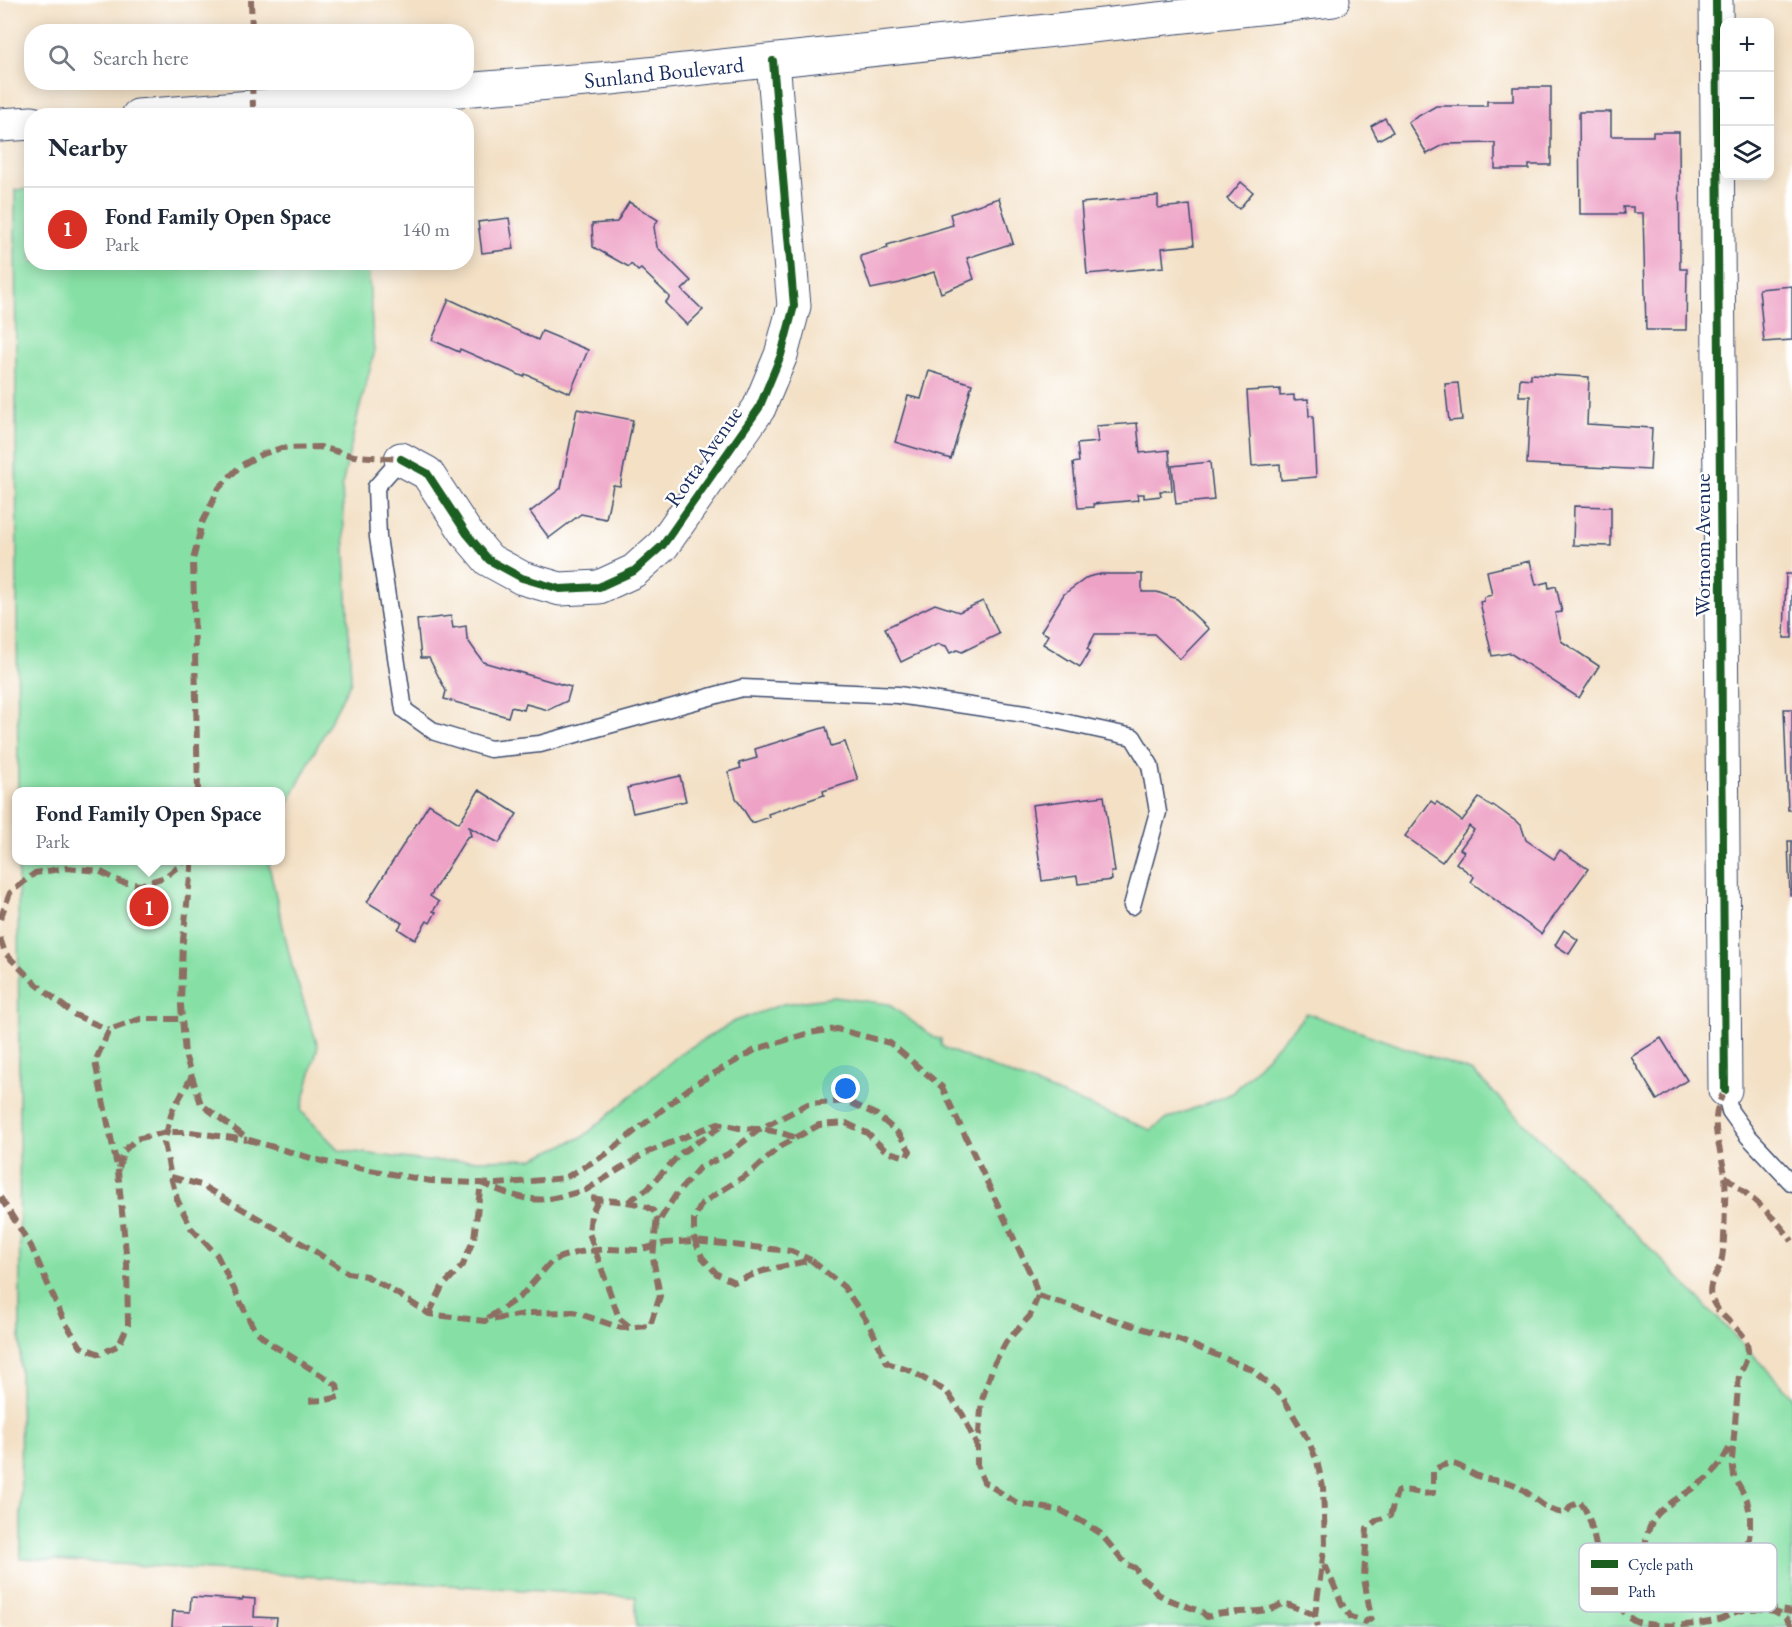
<!DOCTYPE html>
<meta charset="utf-8">
<style>
body{margin:0;font-family:"EB Garamond",serif;background:#f2f2f3;color:#1f2937}
.controls{position:absolute;right:18px;top:18px;display:grid;overflow:hidden;border-radius:12px;box-shadow:0 3px 15px #0003}
.controls button{width:54px;height:54px;display:grid;place-items:center;padding:0;border:0;border-bottom:2px solid #e0e1e3;background:#fff;color:#1f2937;font:30px sans-serif}
.you{position:absolute;left:846px;top:1089px;width:21px;height:21px;margin:-15px;border:4px solid #fff;border-radius:50%;background:#1a73e8;box-shadow:0 0 0 9px #1a73e833}
.badge{display:grid;place-items:center;width:39px;height:39px;border-radius:50%;background:#d93025;color:#fff;font-size:20px;font-weight:700}
.pin{position:absolute;translate:-50% -50%;border:3px solid #fff;box-shadow:0 2px 6px #0006}
.popup{position:absolute;left:12px;top:787px;width:273px;height:78px;box-sizing:border-box;display:grid;place-content:center;border-radius:12px;background:#fff;filter:drop-shadow(0 2px 4px #0005);font-size:20px;white-space:nowrap;color:#747a83}
.popup b{font-size:22px;color:#1f2937}
.popup::after{content:'';position:absolute;left:50%;top:100%;margin-left:-12px;border:12px solid transparent;border-top-color:#fff}
.list{margin:0;padding:0;list-style:none}
h2{display:flex;justify-content:space-between;align-items:center;height:78px;margin:0;padding:0 24px;font-size:26px}
h2 small{font-size:20px;font-weight:400;color:#747a83}
.list li{display:grid;grid-template-columns:39px 1fr auto;gap:18px;align-items:center;box-sizing:border-box;height:84px;padding:0 24px;border-top:2px solid #e0e1e3}
.list b{display:block;font-size:22px;white-space:nowrap}
.list p{margin:0;font-size:20px;white-space:nowrap;color:#747a83}
.list em{font-size:20px;font-style:normal;color:#747a83}
.icon{flex:none;width:33px;height:33px;fill:none;stroke:currentColor;stroke-width:2;stroke-linecap:round;stroke-linejoin:round}
.map{position:relative;flex:none;width:1792px;height:1627px;overflow:hidden}
.search{position:absolute;background:#fff;box-shadow:0 3px 15px #0003;left:24px;top:24px;width:450px;height:66px;display:flex;align-items:center;gap:15px;box-sizing:border-box;padding:0 21px;border-radius:24px;color:#747a83;font-size:22px}
.panel{position:absolute;background:#fff;box-shadow:0 3px 15px #0003;left:24px;top:108px;width:450px;height:162px;border-radius:24px}
.map>svg:first-child{display:block}
.green{fill:#86e0a5;stroke:#508882;stroke-width:1.5}
.building{fill:#eea3c6}
.lines{fill:none;stroke-linecap:round;stroke-linejoin:round}
.service-casing{stroke:#3b4a6d;stroke-width:19}
.minor-casing{stroke:#3b4a6d;stroke-width:35}
.primary-casing{stroke:#3b4a6d;stroke-width:35}
.service{stroke:#fff;stroke-width:16}
.minor{stroke:#fff;stroke-width:33}
.primary{stroke:#fff;stroke-width:33}
.quiet{stroke:#8d6e63;stroke-width:6;stroke-dasharray:12 6;stroke-linecap:butt}
.cycleway-casing{stroke:#fff;stroke-width:11}
.cycleway{stroke:#1b5e20;stroke-width:8}
.labels{text-anchor:middle;stroke-width:4.5;stroke-linejoin:round;paint-order:stroke}
.street-label{font-size:22px;fill:#1b2f5e;stroke:#fff}
.key{fill:#fff;stroke:#bbc1cf;stroke-width:1.5}
.key-label{font-size:16px;fill:#1b2f5e}
</style>
<div class="map">
<svg width="1792" height="1627" viewBox="0 0 1792 1627">
<rect width="100%" height="100%" fill="#fff"/>
<filter id="ink" filterUnits="userSpaceOnUse"><feTurbulence type="fractalNoise" baseFrequency=".0167" numOctaves="2"/><feDisplacementMap in="SourceGraphic" scale="12" xChannelSelector="R" yChannelSelector="G"/><feConvolveMatrix kernelMatrix="1 2 1 2 8 2 1 2 1" color-interpolation-filters="sRGB"/></filter>
<filter id="wash" filterUnits="userSpaceOnUse"><feTurbulence type="fractalNoise" baseFrequency=".008" numOctaves="4" result="noise"/><feDisplacementMap in="SourceGraphic" scale="24" xChannelSelector="R" yChannelSelector="G"/><feGaussianBlur stdDeviation="1.35" result="paint"/><feColorMatrix in="noise" values="0 0 0 0 0 0 0 0 0 0 0 0 0 0 0 0 0 1.4 0 .05"/><feComposite in="paint" operator="in"/></filter>
<g filter="url(#wash)">
<rect width="100%" height="100%" fill="#f3e0c5"/>
<g class="green">
<path d="M31 189 32 262 368 263 374 354 358 414 342 486 351 681 281 817V792L18 791 15 190Z"/>
<path d="M18 861H268L292 966 318 1046 301 1111 339 1150 426 1161 532 1159 584 1136 681 1053 735 1021 783 1004 834 997 888 1004 935 1038 941 1039V1044L946 1049 1151 1130 1167 1119 1233 1093 1307 1013 1473 1072 1655 1253 1792 1396V1627H636V1597L21 1558Z"/>
</g>
<g id="blocks">
<g class="building">
<path d="M1513 87H1551V165H1529V169H1495V143L1445 144 1427 154 1408 122 1436 106H1487V101H1513Z"/>
<path d="M1579 112H1611V136H1653V132H1679L1680 269H1687L1686 330H1646L1643 213H1633V207H1623L1624 214H1580Z"/>
<path d="M1385 118 1393 132 1378 140 1371 126Z"/>
<path d="M1241 182 1253 192 1239 209 1227 199Z"/>
<path d="M1158 196V208L1190 205 1194 245 1162 248 1164 267 1087 274 1081 203Z"/>
<path d="M999 198 1013 243 967 258 974 279 941 293 934 272 900 283 871 289 860 256 888 248 887 245 953 225 950 214Z"/>
<path d="M629 202 658 220 654 227 657 247 691 281 682 290 703 310 687 325 665 303 670 297 641 269 638 271 631 264 629 267 593 247 592 224 617 222Z"/>
<path d="M509 218 514 249 482 253 478 222Z"/>
<path d="M1792 286V340L1764 342 1759 289Z"/>
<path d="M449 299 538 340 542 331 588 350 570 393 525 374 524 377 460 349 459 352 432 340Z"/>
<path d="M929 371 972 384 951 459 895 442 908 396 921 399Z"/>
<path d="M1531 374 1589 377 1587 424 1652 428 1650 470 1527 464 1530 396H1519L1520 378 1531 379Z"/>
<path d="M1458 383 1462 420 1449 421 1445 384Z"/>
<path d="M1280 389V396L1294 395V400L1308 399 1309 416H1313L1316 477 1281 480 1280 464 1252 466 1247 391Z"/>
<path d="M577 409 633 420 620 486 613 485 606 519 581 514 549 538 530 512 561 488Z"/>
<path d="M1137 423 1140 453 1169 450 1172 491H1160L1161 496 1144 498V494H1137L1138 500 1093 504 1094 507 1078 508 1073 463 1079 462 1077 444 1098 442 1096 426Z"/>
<path d="M1210 462 1214 500 1176 504 1172 466Z"/>
<path d="M1574 506 1611 507V546L1573 545Z"/>
<path d="M1530 561 1536 585 1548 582 1549 588 1556 586 1562 612 1555 613 1561 641 1599 666 1579 698 1510 653 1492 656 1480 602 1484 601V597L1492 595 1487 571Z"/>
<path d="M1101 574H1142V592H1157L1177 599 1209 629 1180 659 1154 634H1095L1087 649 1090 651 1080 667 1043 644 1048 635 1041 631 1064 594 1088 577Z"/>
<path d="M1786 574H1792V638H1784Z"/>
<path d="M983 601 999 634 962 652 957 650 950 653 946 646 938 644 901 662 885 628 935 604 959 612Z"/>
<path d="M451 616 453 628 466 626 467 639 483 662 571 687 567 701 548 710 526 704 524 710 511 707 508 717 444 699 446 691 429 658H421L417 620Z"/>
<path d="M1784 709H1792V810H1788Z"/>
<path d="M826 727 831 746 845 742 858 780 823 791 824 795 768 814 769 817 752 823 736 798 728 772 741 768 739 763 757 758 755 749Z"/>
<path d="M680 776 686 801 633 813 627 788Z"/>
<path d="M479 790 517 814 499 843 469 827 471 836 467 837 430 896 439 902 433 911 436 912 430 923 427 921 415 940 398 929 402 923 367 902 429 804 459 823Z"/>
<path d="M1104 796 1115 872H1111L1112 880 1078 884 1077 876 1042 881 1032 805Z"/>
<path d="M1479 798 1492 807 1493 805 1521 825 1526 840 1554 859 1560 850 1588 869 1541 934 1471 882 1474 877 1456 863 1464 852 1460 849 1474 830 1469 826 1442 862 1405 836 1431 801 1435 804 1437 802 1462 821Z"/>
<path d="M1788 841H1792V895H1790Z"/>
<path d="M1564 930 1578 940 1569 954 1555 945Z"/>
<path d="M1661 1038 1687 1080 1657 1100 1631 1057Z"/>
<path d="M191 1597 242 1600 243 1598 255 1599 254 1617 277 1618 276 1627H172L173 1611 190 1612Z"/>
</g>
</g>
</g>
<g filter="url(#ink)">
<use href="#blocks" fill-opacity="0" stroke="#3b4a6d" stroke-width="1.5"/>
<g class="lines">
<defs>
<g id="service">
<path d="M401 459 376 487 378 537 404 710 435 732 490 749 540 744 742 688 898 695 1031 715 1133 737 1150 765 1158 812 1132 906"/>
<path d="M1725 1090 1730 1111 1748 1136 1792 1183"/>
</g>
<g id="minor">
<path d="M1716 0 1725 1090"/>
<path d="M401 459 427 473 467 534 489 560 522 578 560 589 599 587 634 571 663 545 759 408 781 355 794 306 773 61"/>
</g>
<g id="primary">
<path d="M138 116 611 78 1333 0"/>
<path d="M0 125 32 123"/>
</g>
</defs>
<use href="#service" class="service-casing"/>
<use href="#minor" class="minor-casing"/>
<use href="#primary" class="primary-casing"/>
<use href="#service" class="service"/>
<use href="#minor" class="minor"/>
<use href="#primary" class="primary"/>
<g class="quiet">
<path d="M251 0 252 32"/>
<path d="M252 82 253 107"/>
<path d="M198 792 193 560 202 523 219 488 240 466 260 455 281 448 320 447 354 456 401 459"/>
<path d="M192 860 183 940 181 1005 185 1055 201 1104 249 1140 325 1162 431 1181 497 1184 565 1178 605 1155 692 1086 757 1049 809 1033 837 1029 890 1043 942 1087 1033 1279 1038 1296 1030 1316 1006 1342 993 1366 982 1400 978 1443"/>
<path d="M0 919 10 893 35 873 67 868 99 871 121 882 140 885 165 877 186 860"/>
<path d="M0 938 5 953 36 984 75 1015 109 1030"/>
<path d="M192 1076 172 1111 164 1143 171 1177 201 1185 313 1250 348 1273 366 1276 390 1289 429 1314 484 1321 530 1313 574 1312 621 1328 650 1326 660 1296 653 1258 656 1226 675 1196 699 1168 728 1154 760 1129 808 1104 847 1101 877 1115 899 1134 910 1151 906 1157 886 1151 867 1133 846 1123 819 1125 779 1147 753 1171 702 1203 694 1219V1238L702 1257 717 1274 734 1282 763 1271 811 1260 844 1287 870 1326 887 1363 911 1371 947 1392 963 1415 977 1446V1465L984 1482 1017 1503 1062 1511 1081 1521 1100 1533 1126 1564 1135 1568 1142 1579 1152 1585 1156 1593 1167 1599 1202 1612 1207 1617C1231 1607 1260 1618 1284 1603L1315 1615"/>
<path d="M1725 1090C1707 1122 1720 1143 1725 1175 1726 1185 1725 1197 1725 1207 1724 1225 1725 1246 1721 1263 1718 1274 1707 1283 1711 1297 1721 1328 1767 1330 1739 1375L1732 1460 1734 1476 1747 1500 1750 1514V1529L1749 1539 1722 1567 1721 1575C1731 1585 1743 1582 1753 1589 1759 1594 1764 1603 1769 1608L1792 1612"/>
<path d="M119 1168 123 1152 136 1139 167 1132H190L247 1140"/>
<path d="M1725 1176C1749 1196 1774 1215 1792 1241"/>
<path d="M171 1177 177 1199 191 1228 217 1255 254 1329 271 1344 337 1385 339 1397 326 1400 306 1401"/>
<path d="M0 1197 31 1246 64 1321 81 1347 100 1354 119 1345 128 1325 127 1263 118 1171 95 1062 109 1030 140 1019H182"/>
<path d="M591 1198C605 1202 653 1199 657 1217 657 1220 656 1223 656 1226"/>
<path d="M598 1200 591 1215 589 1233 619 1318 630 1327"/>
<path d="M628 1202 648 1188 681 1153 720 1127"/>
<path d="M1038 1296 1179 1340 1251 1369 1282 1396 1308 1440 1317 1461 1323 1487 1325 1543 1315 1615 1318 1627"/>
<path d="M429 1314 442 1287 463 1265 474 1238 481 1183C502 1192 525 1202 549 1199 561 1197 574 1193 586 1190L646 1153 718 1123 739 1128 760 1129 778 1132 797 1138"/>
<path d="M488 1318 521 1296 551 1262 561 1257 579 1252 606 1249 639 1250 665 1243 695 1241 791 1251 811 1260"/>
<path d="M1722 1567C1700 1577 1676 1593 1652 1584 1643 1563 1641 1531 1659 1513 1673 1499 1693 1490 1708 1477 1718 1469 1724 1458 1730 1447"/>
<path d="M1322 1568 1326 1567 1342 1604 1351 1617 1365 1622 1371 1618 1364 1578 1367 1528 1377 1520 1390 1516 1397 1492C1410 1487 1420 1496 1433 1493V1470C1457 1456 1459 1469 1480 1477 1490 1481 1503 1480 1513 1484 1532 1492 1544 1513 1566 1513L1571 1506 1580 1502C1593 1516 1596 1551 1601 1571 1605 1582 1611 1593 1618 1604 1623 1612 1631 1621 1641 1623 1666 1627 1695 1626 1719 1620 1726 1618 1732 1612 1740 1611 1758 1606 1783 1608 1792 1627"/>
</g>
<defs>
<g id="cycleway">
<path d="M1716 0 1725 1090"/>
<path d="M401 459 427 473 467 534 489 560 522 578 560 589 599 587 634 571 663 545 759 408 781 355 794 306 773 61"/>
</g>
</defs>
<use href="#cycleway" class="cycleway-casing"/>
<use href="#cycleway" class="cycleway"/>
</g>
</g>
<g class="labels">
<g class="street-label">
<text transform="translate(664 72) rotate(-6)" y="8">Sunland Boulevard</text>
<text transform="translate(703 456) rotate(-55)" y="8">Rotta Avenue</text>
<text transform="translate(1702 545) rotate(-90)" y="8">Wornom Avenue</text>
</g>
</g>
<rect x="1579" y="1543" width="198" height="69" rx="9" class="key"/>
<rect x="1591" y="1560" width="27" height="8" fill="#1b5e20"/>
<rect x="1591" y="1587" width="27" height="8" fill="#8d6e63"/>
<g class="key-label">
<text x="1628" y="1570">Cycle path</text>
<text x="1628" y="1597">Path</text>
</g>
</svg>
<div class="controls">
<button>+</button>
<button>−</button>
<button><svg class="icon" aria-label="layers" viewBox="0 0 24 24"><path d="M12 4l9 5-9 5-9-5zM3 14l9 5 9-5"/></svg></button>
</div>
<div class="you"></div>
<div class="pin badge" style="left:149px;top:907px">1</div>
<div class="popup"><b>Fond Family Open Space</b>Park</div>
<div class="search"><svg class="icon" aria-label="search" viewBox="0 0 24 24"><circle cx="10" cy="10" r="6"/><path d="M15 15l6 6"/></svg>Search here</div>
<section class="panel">
<h2>Nearby<small></small></h2>
<ul class="list">
<li><span class="badge">1</span><div><b>Fond Family Open Space</b><p>Park</p></div><em>140 m</em></li>
</ul>
</section>
</div>
